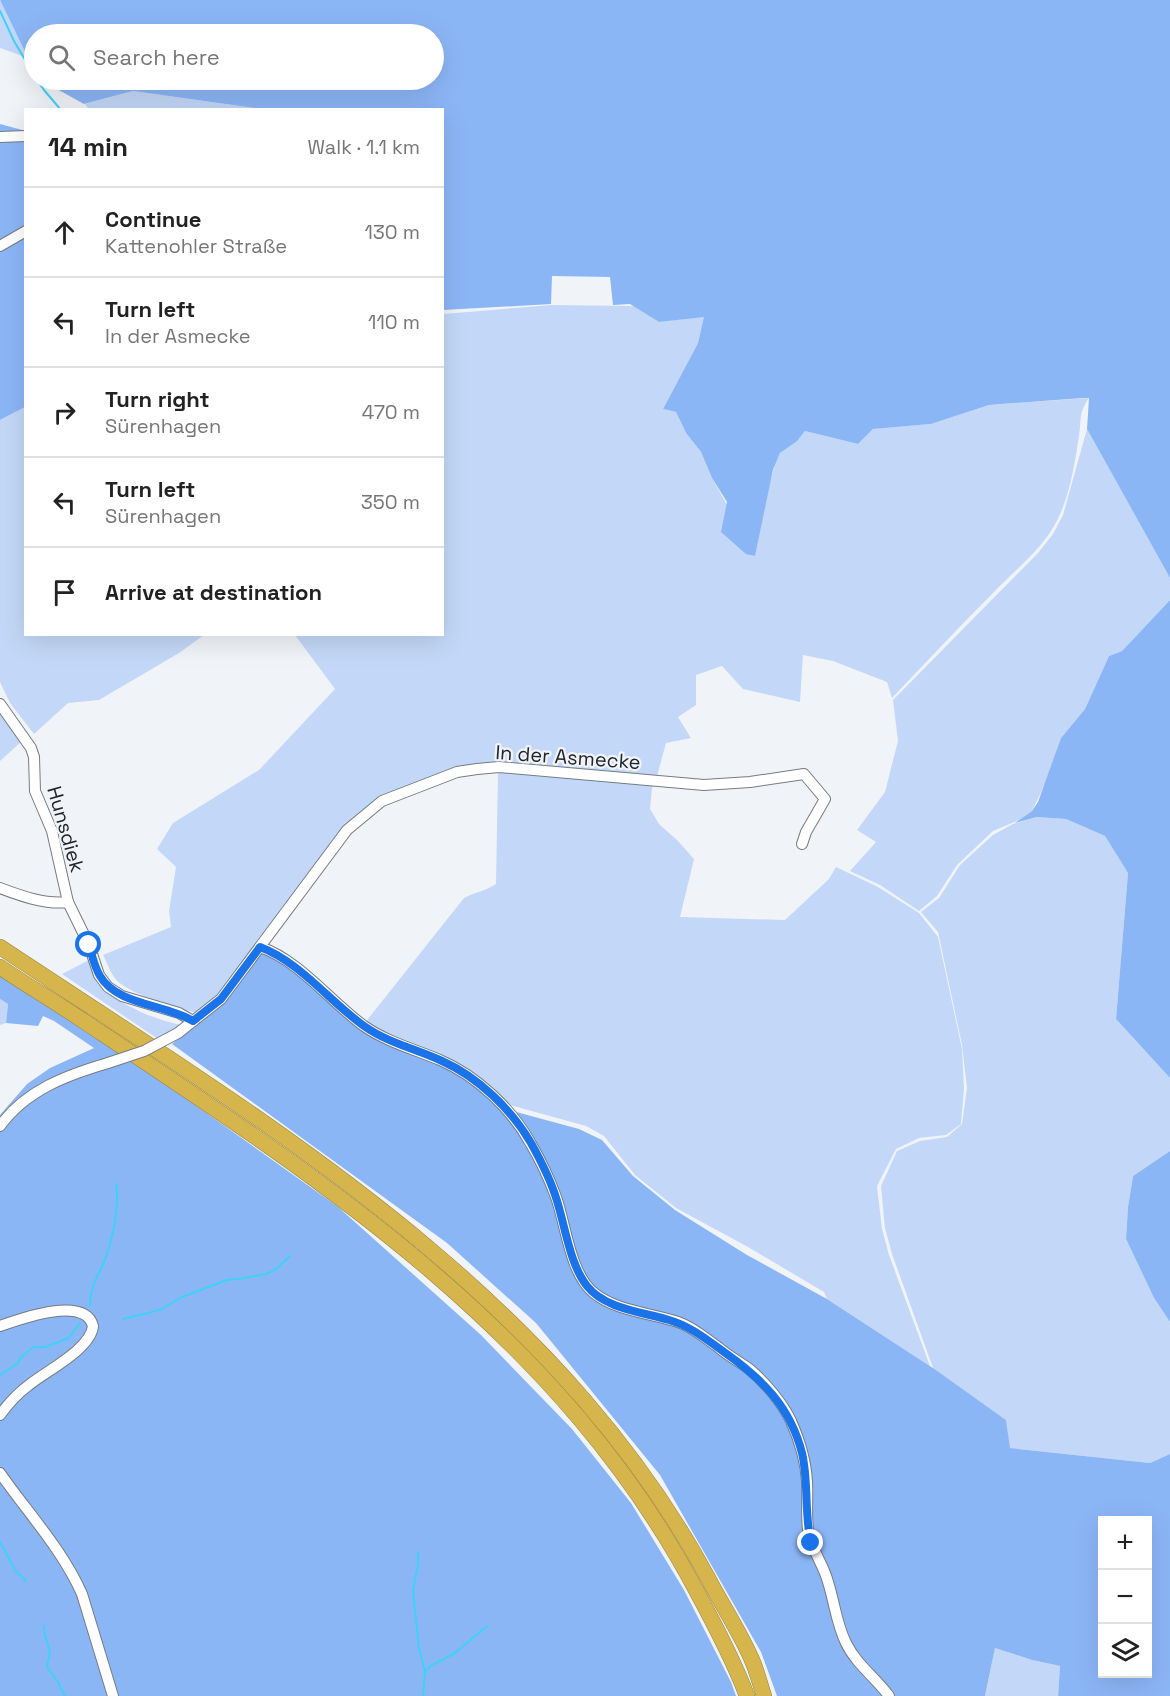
<!DOCTYPE html>
<meta charset="utf-8">
<style>
body{margin:0;font-family:"Space Grotesk",sans-serif;background:#f2f2f2;color:#222}
.controls{position:absolute;right:18px;bottom:18px;display:grid;overflow:hidden;border-radius:0px;box-shadow:0 6px 24px #0002}
.controls button{width:54px;height:54px;display:grid;place-items:center;padding:0;border:0;border-bottom:2px solid #e0e0e0;background:#fff;color:#222;font:30px sans-serif}
.stop{position:absolute;width:18px;height:18px;margin:-14px;border:4px solid #1a73e8;border-radius:50%;background:#fff}
.stop.end{background:#1a73e8;border-color:#fff;box-shadow:0 2px 6px #0008}
.list{margin:0;padding:0;list-style:none}
h2{display:flex;justify-content:space-between;align-items:center;height:78px;margin:0;padding:0 24px;font-size:26px}
h2 small{font-size:20px;font-weight:400;color:#767676}
.list li{display:grid;grid-template-columns:39px 1fr auto;gap:18px;align-items:center;box-sizing:border-box;height:90px;padding:0 24px;border-top:2px solid #e0e0e0}
.list b{display:block;font-size:22px;white-space:nowrap}
.list p{margin:0;font-size:20px;white-space:nowrap;color:#767676}
.list em{font-size:20px;font-style:normal;color:#767676}
.icon{flex:none;width:33px;height:33px;fill:none;stroke:currentColor;stroke-width:2;stroke-linecap:round;stroke-linejoin:round}
.map{position:relative;flex:none;width:1170px;height:1696px;overflow:hidden}
.search{position:absolute;background:#fff;box-shadow:0 6px 24px #0002;left:24px;top:24px;width:420px;height:66px;display:flex;align-items:center;gap:15px;box-sizing:border-box;padding:0 21px;border-radius:33px;color:#767676;font-size:22px}
.panel{position:absolute;background:#fff;box-shadow:0 6px 24px #0002;left:24px;top:108px;width:420px;height:528px;border-radius:0px}
.map>svg:first-child{display:block}
.green{fill:#c3d8f8}
.forest{fill:#8bb6f6;fill-rule:evenodd}
.lines{fill:none;stroke-linecap:round;stroke-linejoin:round}
.stream{stroke:#40d2f6;stroke-width:2}
.minor-casing{stroke:#787b80;stroke-width:12}
.highway-casing{stroke:#97833f;stroke-width:16}
.minor{stroke:#fff;stroke-width:10}
.highway{stroke:#d6b64c;stroke-width:15}
.minor-bridge-casing{stroke:#787b80;stroke-width:12;stroke-linecap:butt}
.minor-bridge{stroke:#fff;stroke-width:10}
.route{stroke:#1a73e8;stroke-width:8}
.labels{text-anchor:middle;stroke-width:4.5;stroke-linejoin:round;paint-order:stroke}
.street-label{font-size:20px;fill:#232527;stroke:#f0f4f9}
</style>
<div class="map">
<svg width="1170" height="1696" viewBox="0 0 1170 1696">
<rect width="100%" height="100%" fill="#f0f4f9"/>
<g class="green">
<path d="M0 0 28 58 0 48Z"/>
<path d="M133 91 261 109H262L89 110 85 104Z"/>
<path d="M551 305 634 306 659 322 705 316 698 343 663 409 676 412 686 433 701 452 712 478 755 555C759 538 772 462 781 452 788 444 797 442 805 431L858 444 873 429 931 424 989 405 1089 398C1078 414 1082 418 1079 436 1075 462 1071 488 1061 512 1048 545 1018 567 994 592 959 627 926 662 892 698L887 682 833 661 803 655 800 702 743 689 722 666 696 675V705L678 717 691 738 666 743 656 780 477 767 365 810 219 997 200 1014C179 1008 125 994 114 977 109 970 107 962 103 955L171 927 169 911 176 867 157 849 173 823 259 770 335 689 295 635 442 634 443 314Z"/>
<path d="M25 407 26 634 204 635 179 653 99 700 68 703 34 734 10 703 0 682V420Z"/>
<path d="M1087 429 1170 578V600L1122 651 1109 656 1085 709 1061 738 1051 771 1032 811 1019 820 993 831 957 865 937 896 919 911 880 885 850 871 876 842 857 830 885 792 898 741 893 700 1038 553 1053 534 1063 515Z"/>
<path d="M0 708 22 741 0 761Z"/>
<path d="M498 770 655 784 652 788 650 809 659 824 678 841 694 859 680 917 785 920 829 879 836 867 878 887 919 913 938 937 962 1049 964 1088 961 1124 946 1135 919 1138 896 1149 877 1186 882 1229 889 1255 930 1366 827 1299 824 1292 748 1247 676 1208 635 1175 604 1136 586 1126 503 1103 364 1024 464 898C475 892 486 891 496 884Z"/>
<path d="M1037 817 1066 819 1105 836 1128 873 1116 1019 1170 1078V1151L1133 1176 1128 1207 1126 1239 1154 1298 1170 1322V1454L1150 1463 1009 1448 1006 1420 933 1368 892 1254 885 1228 881 1186 897 1151 920 1141 947 1137 962 1124 967 1088 962 1045 938 932 921 912 939 898 960 865 993 835 1013 824Z"/>
<path d="M89 960C92 968 96 979 101 985 120 1006 154 1019 181 1025L158 1039 62 974Z"/>
<path d="M0 999 8 1004 6 1023 0 1025Z"/>
<path d="M995 1648 1032 1660 1060 1666 1058 1696H985Z"/>
</g>
<g class="forest">
<path d="M0 0H1170V578L1087 429 1089 398H1083L989 405 931 424 873 429 858 444 805 431 797 441 780 453 773 470 755 556 746 554 721 532 727 502 712 478 701 452 686 433 676 412 663 409 698 343 704 317 659 322 630 304 613 305 610 277 552 276 551 304 443 310 442 110 262 109 133 91 84 104 46 83 44 80H434V34H34V67L28 58Z"/>
<path d="M0 124 26 131 25 407 0 420Z"/>
<path d="M1170 600V1078L1116 1019 1128 873 1105 836 1066 819 1037 817 1015 823 1032 811 1038 802 1061 738 1085 709 1109 656 1122 651Z"/>
<path d="M260 952 286 962 362 1027 461 1072 502 1108 579 1129 602 1140 633 1176 675 1210 747 1255 827 1299 936 1370 1006 1420 1010 1448 1150 1463 1170 1454V1696H1058L1060 1666 1032 1660 995 1648 985 1696H777L761 1652 660 1475 536 1323 447 1243 172 1044 224 1000ZM1102 1520H1148V1674H1102Z"/>
<path d="M0 973 191 1102 337 1206 481 1335 572 1429 631 1503 684 1590 731 1682 736 1696H0V1115L27 1084 50 1068 94 1048 54 1021 43 1016 38 1026 6 1023 8 1004 0 999Z"/>
<path d="M1170 1151V1322L1154 1298 1126 1239 1128 1207 1133 1176Z"/>
</g>
<g class="lines">
<g class="stream">
<path d="M0 11 14 41 34 75"/>
<path d="M37 80 44 90 61 110"/>
<path d="M90 1306C91 1285 96 1280 104 1262 112 1242 120 1205 116 1184"/>
<path d="M123 1319 160 1310 182 1297 227 1280 239 1279 266 1274 275 1270 290 1256"/>
<path d="M0 1375 17 1364 22 1356 34 1347H45L69 1338 80 1323"/>
<path d="M0 1542 15 1570 26 1581"/>
<path d="M418 1552V1565L413 1590 419 1649 425 1671 423 1696"/>
<path d="M44 1626 45 1635 50 1652 47 1667 58 1682 65 1696"/>
<path d="M425 1673 429 1667 455 1653 487 1626"/>
</g>
<defs>
<g id="minor">
<path d="M0 137 26 136"/>
<path d="M0 246 26 231"/>
<path d="M0 704 31 748 34 757 35 791 52 831 68 902 89 945 99 975 108 987 122 996 179 1013 193 1021"/>
<path d="M0 888C21 896 46 905 68 902"/>
<path d="M260 947C299 960 330 1001 364 1026 387 1042 414 1049 440 1060 477 1076 512 1109 531 1144 541 1161 549 1178 556 1197 566 1225 570 1274 594 1293 616 1311 651 1313 678 1322 693 1327 705 1338 718 1347 727 1355 738 1361 748 1368 764 1381 782 1402 791 1421 799 1439 806 1462 807 1482 808 1498 806 1513 808 1529 810 1545 819 1558 825 1573 834 1596 835 1621 846 1643 856 1664 876 1678 889 1696"/>
<path d="M178 1033 221 999 347 830 382 801 457 772 477 769 499 767 704 785 750 782 804 774 825 799 806 832 802 844"/>
<path d="M0 1126C26 1090 67 1075 108 1063"/>
<path d="M0 1326C20 1319 85 1295 93 1326 91 1349 46 1371 29 1385 18 1393 8 1404 0 1415"/>
<path d="M0 1473C28 1513 62 1549 82 1594L113 1696"/>
</g>
<g id="highway">
<path d="M0 947C264 1122 552 1290 708 1578 722 1605 740 1632 752 1660 757 1671 760 1684 764 1696"/>
<path d="M0 967C28 986 57 1003 85 1022 320 1178 560 1333 696 1590 715 1625 733 1659 747 1696"/>
</g>
</defs>
<use href="#minor" class="minor-casing"/>
<use href="#highway" class="highway-casing"/>
<use href="#minor" class="minor"/>
<use href="#highway" class="highway"/>
<defs>
<path id="minor-bridge" d="M108 1063 144 1051 178 1033"/>
</defs>
<use href="#minor-bridge" class="minor-bridge-casing"/>
<use href="#minor-bridge" class="minor-bridge"/>
</g>
<g class="lines">
<path class="route" d="M89 945C92 955 94 966 100 976 117 1005 164 1004 193 1021L221 999 260 947C300 962 329 1001 364 1026 388 1043 416 1049 442 1061 478 1077 511 1109 531 1143 541 1161 551 1180 557 1201 565 1226 570 1265 587 1286 605 1309 643 1312 669 1320 690 1326 706 1339 724 1352 761 1378 790 1406 802 1453 809 1483 804 1513 811 1543"/>
</g>
<g class="labels">
<g class="street-label">
<text transform="translate(568 757) rotate(4)" y="7">In der Asmecke</text>
<text transform="translate(66 829) rotate(74)" y="7">Hunsdiek</text>
</g>
</g>
</svg>
<div class="controls">
<button>+</button>
<button>−</button>
<button><svg class="icon" aria-label="layers" viewBox="0 0 24 24"><path d="M12 4l9 5-9 5-9-5zM3 14l9 5 9-5"/></svg></button>
</div>
<div class="stop" style="left:89px;top:945px"></div>
<div class="stop end" style="left:811px;top:1543px"></div>
<div class="search"><svg class="icon" aria-label="search" viewBox="0 0 24 24"><circle cx="10" cy="10" r="6"/><path d="M15 15l6 6"/></svg>Search here</div>
<section class="panel">
<h2>14 min<small>Walk · 1.1 km</small></h2>
<ul class="list">
<li><svg class="icon" aria-label="ahead" viewBox="0 0 24 24"><path d="M12 20V5M6 11l6-6 6 6"/></svg><div><b>Continue</b><p>Kattenohler Straße</p></div><em>130 m</em></li>
<li><svg class="icon" aria-label="left" viewBox="0 0 24 24"><path d="M17 20v-9H6M10 6l-5 5 5 5"/></svg><div><b>Turn left</b><p>In der Asmecke</p></div><em>110 m</em></li>
<li><svg class="icon" aria-label="right" viewBox="0 0 24 24"><path d="M7 20v-9h11M14 6l5 5-5 5"/></svg><div><b>Turn right</b><p>Sürenhagen</p></div><em>470 m</em></li>
<li><svg class="icon" aria-label="left" viewBox="0 0 24 24"><path d="M17 20v-9H6M10 6l-5 5 5 5"/></svg><div><b>Turn left</b><p>Sürenhagen</p></div><em>350 m</em></li>
<li><svg class="icon" aria-label="arrive" viewBox="0 0 24 24"><path d="M6 21V4h12l-3 4 3 4H6"/></svg><div><b>Arrive at destination</b></div></li>
</ul>
</section>
</div>
